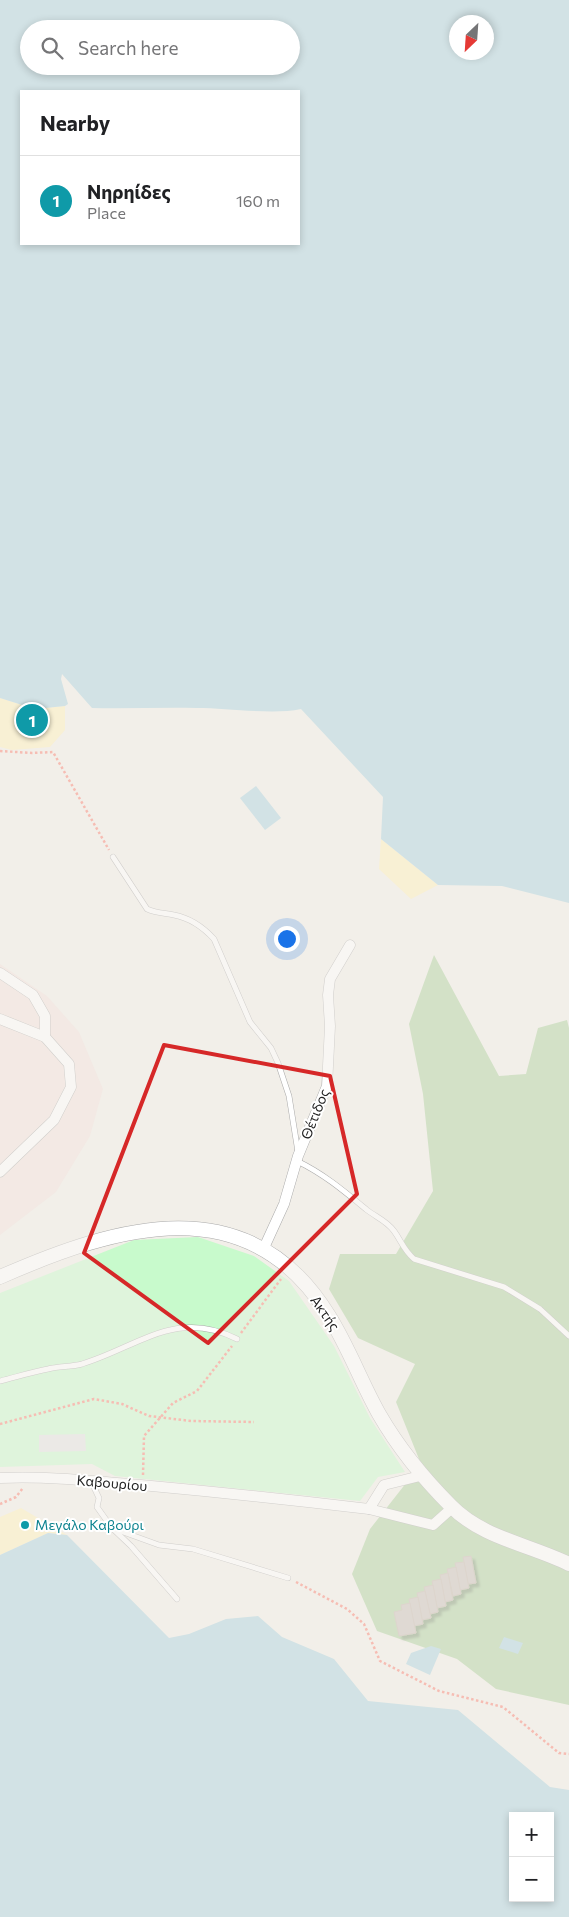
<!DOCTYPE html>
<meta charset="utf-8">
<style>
body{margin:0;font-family:Commissioner,sans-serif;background:#f6f6f6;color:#202124}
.controls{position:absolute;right:15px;bottom:15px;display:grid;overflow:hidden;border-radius:0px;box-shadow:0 2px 8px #0003}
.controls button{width:45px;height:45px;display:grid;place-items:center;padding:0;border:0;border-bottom:1px solid #e0e0e0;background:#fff;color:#202124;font:25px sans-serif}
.compass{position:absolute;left:449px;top:15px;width:45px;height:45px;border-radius:50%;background:#fff;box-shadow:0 2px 8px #0003;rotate:205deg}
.you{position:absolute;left:286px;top:938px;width:18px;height:18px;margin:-12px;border:4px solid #fff;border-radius:50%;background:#1a73e8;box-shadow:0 0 0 8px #1a73e833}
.badge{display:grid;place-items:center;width:32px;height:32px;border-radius:50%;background:#d40000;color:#fff;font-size:16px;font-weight:700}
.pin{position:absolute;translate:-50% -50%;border:2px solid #fff;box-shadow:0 1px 5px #0006}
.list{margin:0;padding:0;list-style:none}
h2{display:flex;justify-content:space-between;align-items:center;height:65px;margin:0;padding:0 20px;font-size:21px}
h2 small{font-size:16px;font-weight:400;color:#757577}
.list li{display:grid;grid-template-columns:32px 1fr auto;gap:15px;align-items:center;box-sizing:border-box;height:90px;padding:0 20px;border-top:1px solid #e0e0e0}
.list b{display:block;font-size:19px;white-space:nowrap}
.list p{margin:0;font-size:16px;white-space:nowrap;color:#757577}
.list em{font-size:16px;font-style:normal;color:#757577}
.icon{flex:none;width:28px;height:28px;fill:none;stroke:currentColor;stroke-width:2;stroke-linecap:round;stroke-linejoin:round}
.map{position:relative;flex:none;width:569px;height:1917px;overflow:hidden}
.search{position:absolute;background:#fff;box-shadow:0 2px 8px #0003;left:20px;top:20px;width:280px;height:55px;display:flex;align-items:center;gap:12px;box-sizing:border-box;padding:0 18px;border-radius:28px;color:#757577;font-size:19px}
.panel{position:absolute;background:#fff;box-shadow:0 2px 8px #0003;left:20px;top:90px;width:280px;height:155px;border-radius:0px}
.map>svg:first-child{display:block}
.military{fill:#f3e3dd}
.forest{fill:#add19e}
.sand{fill:#fff1ba}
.park{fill:#c8facc}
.parking{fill:#e2e2e2}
.water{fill:#aad3df;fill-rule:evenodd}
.building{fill:#c7bfb8;stroke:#c4b6ab;filter:url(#shadow)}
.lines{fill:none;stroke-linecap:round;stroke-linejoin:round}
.service-casing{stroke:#a9a9a9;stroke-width:6}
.minor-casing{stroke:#a9a9a9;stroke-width:11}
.tertiary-casing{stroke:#a9a9a9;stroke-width:15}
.path{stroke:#fa8072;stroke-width:2.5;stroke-dasharray:2.5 2.5;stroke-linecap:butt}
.service{stroke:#fff;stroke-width:5}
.minor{stroke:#fff;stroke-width:10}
.tertiary{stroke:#fff;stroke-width:14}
.marked{fill:none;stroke:#d62828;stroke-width:4;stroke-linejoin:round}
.culture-dot{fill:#0f9aa8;stroke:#fff;stroke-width:2}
.labels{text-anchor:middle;stroke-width:4;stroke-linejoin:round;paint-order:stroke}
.street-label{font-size:14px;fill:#222;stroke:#fff}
.culture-label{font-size:14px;fill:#0d838f;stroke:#fff;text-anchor:start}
</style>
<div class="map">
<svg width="569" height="1917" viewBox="0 0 569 1917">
<defs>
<filter id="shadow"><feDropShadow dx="3.5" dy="3.5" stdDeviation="1" flood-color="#0004"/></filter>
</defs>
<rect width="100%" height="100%" fill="#f2efe9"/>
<path class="military" d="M0 964 47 996 79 1032 103 1089 90 1136 56 1192 0 1235Z"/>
<path class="forest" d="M434 955 499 1076 526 1074 538 1028 567 1020 569 1028V1705L496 1689 457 1659 377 1631 352 1574 370 1529 421 1464 396 1402 415 1364 358 1338 329 1289 340 1254H396L433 1191 423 1094 409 1024Z"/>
<g class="sand">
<path d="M0 698 35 709 65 706V730L50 747 12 750 0 747Z"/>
<path d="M381 839 438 885 411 899 379 869Z"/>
<path d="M21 1508 67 1535 48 1533 0 1555V1517Z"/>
</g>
<path class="park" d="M198 1237 254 1256 289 1281 334 1346 370 1418 405 1472 378 1477 360 1501 115 1476 92 1464 0 1467V1293L134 1240Z"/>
<path class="parking" d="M85 1434 86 1451 39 1452V1435Z"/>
<g class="water">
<path d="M0 0H569V903L502 886 438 885 381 839 383 797 301 709C273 715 228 708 197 708 162 707 127 709 92 708L62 674 61 679 68 704 65 706 35 709 0 698ZM486 22V52H456V22ZM29 29H291V66H29ZM21 91H299V244H21Z"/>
<path d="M256 786 281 818 265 830 240 798Z"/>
<path d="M48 1533 67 1535 169 1638 189 1634 226 1619 258 1616 282 1637 334 1659 368 1701 458 1710 550 1787 569 1790V1917H0V1555ZM513 1816H550V1898H513Z"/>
<path d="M504 1637 523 1643 518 1654 499 1648Z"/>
<path d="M431 1646 441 1649 430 1675 406 1664 411 1653Z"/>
</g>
<g class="building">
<path d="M471 1556 476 1583 468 1584 463 1557Z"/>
<path d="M464 1562 469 1588 460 1590 455 1563Z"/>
<path d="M456 1567 461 1594 453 1596 447 1569Z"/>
<path d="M448 1573 453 1600 445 1602 440 1575Z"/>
<path d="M441 1579 446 1606 437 1608 432 1581Z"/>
<path d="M433 1585 438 1612 430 1614 424 1587Z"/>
<path d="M425 1591 431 1618 422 1620 417 1593Z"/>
<path d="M418 1597 423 1624 414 1626 409 1599Z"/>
<path d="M410 1603 416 1633 399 1636 394 1612 402 1610 401 1605Z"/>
</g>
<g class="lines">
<defs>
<g id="service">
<path d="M113 857 147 909C156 913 164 913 174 915 190 918 203 927 214 939L250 1022 271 1048 278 1063 289 1096 298 1152"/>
<path d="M297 1161C324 1174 344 1191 367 1210 376 1217 387 1221 394 1231 402 1242 403 1249 414 1259L504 1287 540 1309 569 1336"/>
<path d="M0 1381C16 1377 32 1372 48 1369 59 1366 71 1367 82 1364 138 1347 176 1308 237 1339"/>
<path d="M91 1481 99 1498 97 1507 112 1528 131 1546 177 1599"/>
<path d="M112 1528 159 1545 193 1549 288 1578"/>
</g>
<g id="minor">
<path d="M0 973 33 995 45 1016V1037"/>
<path d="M0 1019 45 1037 69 1064 71 1087 54 1120 0 1172"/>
<path d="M263 1250 284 1204 298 1156 327 1086 330 1026 328 995 330 979 350 945"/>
<path d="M0 1478C47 1476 94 1481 141 1485 217 1492 293 1500 369 1509L384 1485 424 1475"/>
<path d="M369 1509 433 1525 452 1508"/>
</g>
<path id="tertiary" d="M0 1277C116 1226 249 1185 329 1316 349 1348 361 1382 379 1414 398 1447 424 1479 451 1506 482 1538 531 1545 569 1564"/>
</defs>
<use href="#service" class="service-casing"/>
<use href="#minor" class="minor-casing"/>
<use href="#tertiary" class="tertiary-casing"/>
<g class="path">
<path d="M0 751 32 753 53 752 109 850"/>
<path d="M241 1333 281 1279"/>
<path d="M0 1424 94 1399 122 1404 149 1416 191 1421 254 1422"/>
<path d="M143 1475 144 1436 173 1403 197 1391 232 1346"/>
<path d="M0 1504 16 1497 23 1488"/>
<path d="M296 1582 347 1609 364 1624 380 1661 439 1691 503 1707 559 1753 569 1754"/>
</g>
<use href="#service" class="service"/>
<use href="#minor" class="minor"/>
<use href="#tertiary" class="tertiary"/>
</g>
<path d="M0 0H569V1917H0ZM164 1045 330 1076 357 1194 208 1343 84 1253Z" fill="#f2efe9" fill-opacity=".55" fill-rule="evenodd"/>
<path class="marked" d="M164 1045 330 1076 357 1194 208 1343 84 1253Z"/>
<circle class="culture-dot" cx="25" cy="1525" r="5"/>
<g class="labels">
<g class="street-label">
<text transform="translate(315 1114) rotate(-68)" y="5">Θέτιδος</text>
<text transform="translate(325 1313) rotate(55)" y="5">Ακτής</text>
<text transform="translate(112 1483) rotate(5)" y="5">Καβουρίου</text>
</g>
<g class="culture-label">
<text x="35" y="1530">Μεγάλο Καβούρι</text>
</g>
</g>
</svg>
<div class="controls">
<button>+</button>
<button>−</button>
</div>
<svg class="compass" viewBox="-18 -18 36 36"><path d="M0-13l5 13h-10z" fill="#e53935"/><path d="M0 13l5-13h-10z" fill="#757577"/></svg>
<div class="you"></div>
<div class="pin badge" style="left:32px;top:720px;background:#0f9aa8">1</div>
<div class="search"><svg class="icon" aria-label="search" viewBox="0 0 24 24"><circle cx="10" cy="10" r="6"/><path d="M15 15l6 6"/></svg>Search here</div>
<section class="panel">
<h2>Nearby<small></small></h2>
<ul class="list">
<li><span class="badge" style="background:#0f9aa8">1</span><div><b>Νηρηίδες</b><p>Place</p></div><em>160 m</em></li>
</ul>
</section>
</div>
